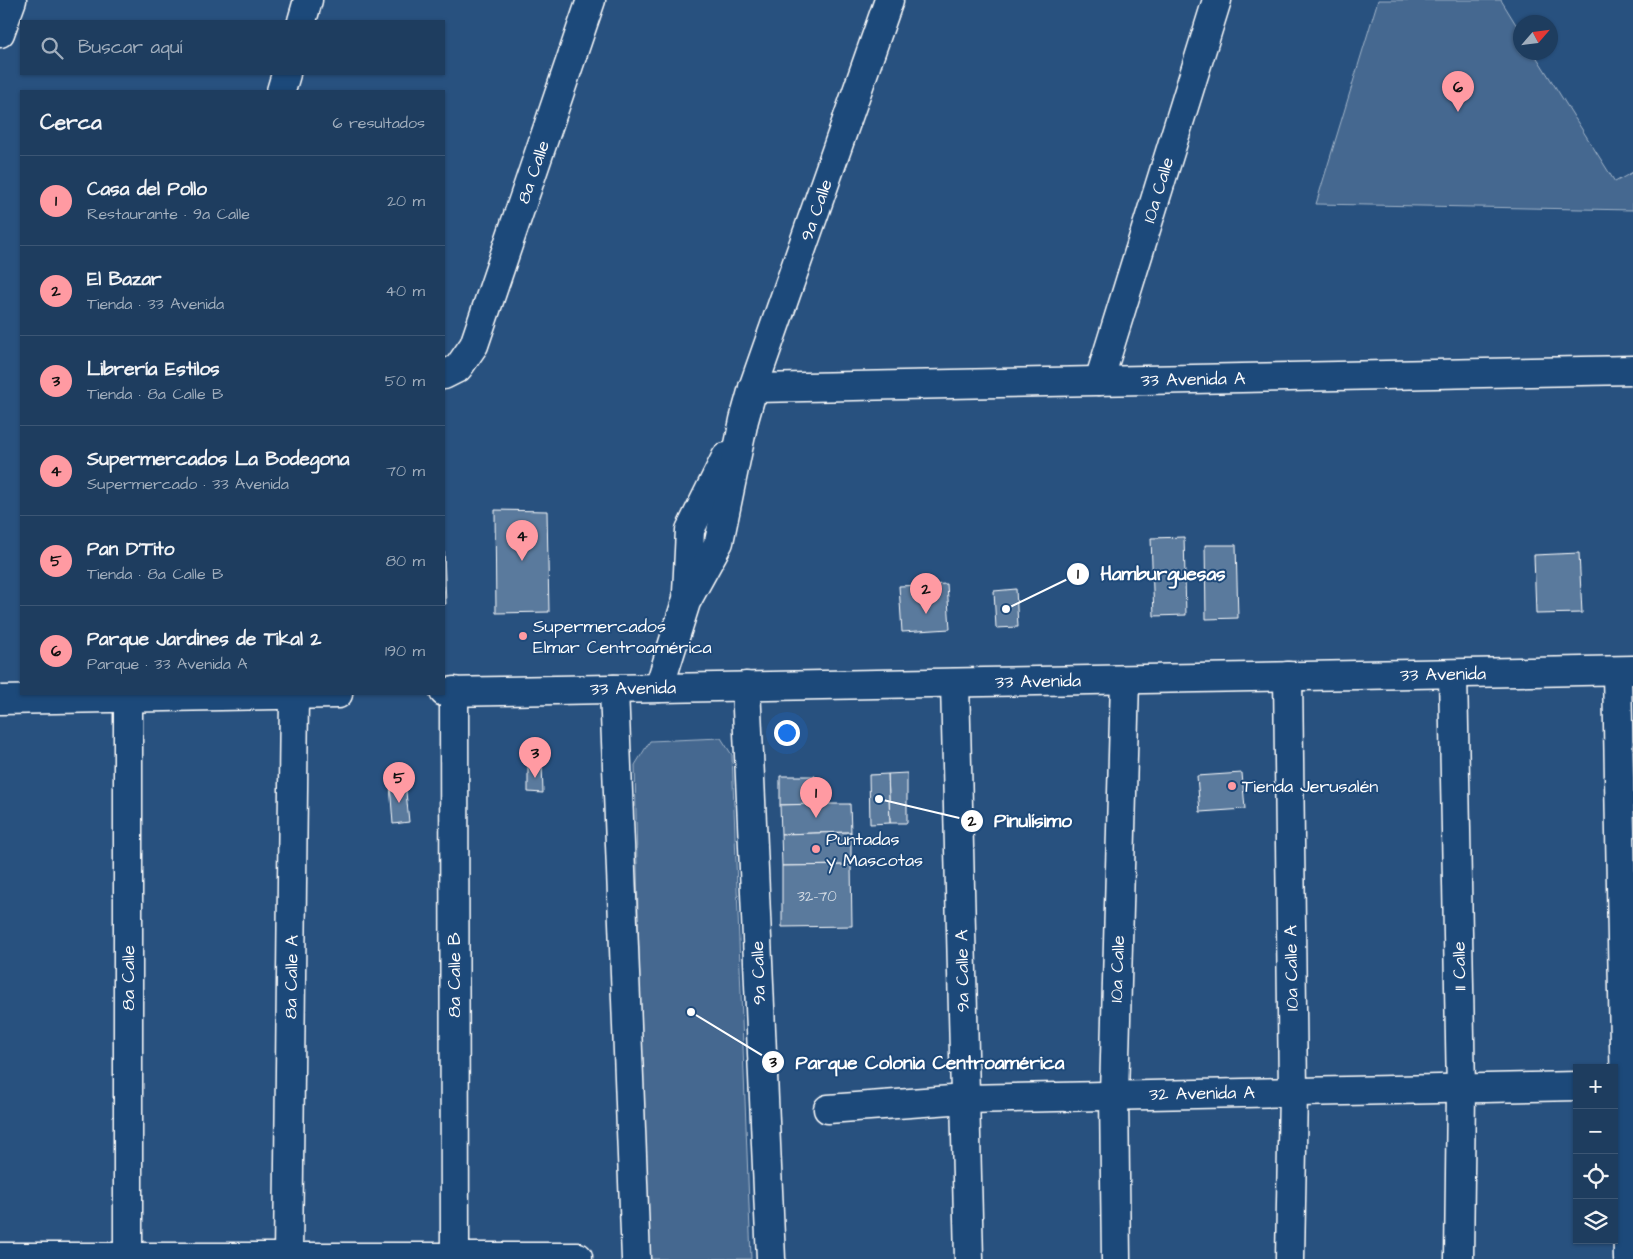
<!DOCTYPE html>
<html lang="es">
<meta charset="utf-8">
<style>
body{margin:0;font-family:"Architects Daughter",sans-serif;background:#2b4868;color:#f1f3f6}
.controls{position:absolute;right:15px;bottom:15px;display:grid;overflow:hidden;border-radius:0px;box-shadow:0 1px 4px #0004}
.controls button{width:45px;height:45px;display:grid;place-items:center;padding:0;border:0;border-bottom:1px solid #3c5674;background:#1e3d5f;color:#f1f3f6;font:25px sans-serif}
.compass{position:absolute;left:1513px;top:15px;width:45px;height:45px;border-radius:50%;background:#1e3d5f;box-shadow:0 1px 4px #0004;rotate:62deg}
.you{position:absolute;left:786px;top:732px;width:18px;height:18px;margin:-12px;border:4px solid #fff;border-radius:50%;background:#1a73e8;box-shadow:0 0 0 8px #1a73e833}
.badge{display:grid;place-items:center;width:32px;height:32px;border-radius:50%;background:#ff9aa2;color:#111;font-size:16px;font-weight:700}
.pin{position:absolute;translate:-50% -41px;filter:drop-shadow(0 1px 2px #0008)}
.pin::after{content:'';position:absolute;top:26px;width:18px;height:15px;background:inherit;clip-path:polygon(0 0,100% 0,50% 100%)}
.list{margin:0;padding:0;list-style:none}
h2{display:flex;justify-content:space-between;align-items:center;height:65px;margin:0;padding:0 20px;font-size:21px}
h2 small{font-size:16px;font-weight:400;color:#a1aebd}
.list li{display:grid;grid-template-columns:32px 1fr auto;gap:15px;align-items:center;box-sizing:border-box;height:90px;padding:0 20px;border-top:1px solid #3c5674}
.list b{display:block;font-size:19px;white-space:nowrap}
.list p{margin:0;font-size:16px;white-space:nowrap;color:#a1aebd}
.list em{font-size:16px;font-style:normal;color:#a1aebd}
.icon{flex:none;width:28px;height:28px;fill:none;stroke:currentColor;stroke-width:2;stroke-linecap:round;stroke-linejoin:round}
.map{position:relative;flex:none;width:1633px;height:1259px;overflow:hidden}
.search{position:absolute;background:#1e3d5f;box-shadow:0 1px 4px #0004;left:20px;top:20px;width:425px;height:55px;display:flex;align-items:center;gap:12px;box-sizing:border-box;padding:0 18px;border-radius:0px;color:#a1aebd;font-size:19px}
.panel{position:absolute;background:#1e3d5f;box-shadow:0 1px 4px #0004;left:20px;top:90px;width:425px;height:605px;border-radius:0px}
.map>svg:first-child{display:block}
.green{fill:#446890;stroke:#a2b4c8}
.building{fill:#5a7a9d;stroke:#fff}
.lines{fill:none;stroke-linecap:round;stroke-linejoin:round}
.minor-casing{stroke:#fff;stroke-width:31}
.minor{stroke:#1f4a7a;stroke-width:28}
.poi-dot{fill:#ff9aa2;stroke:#1f4a7a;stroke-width:2}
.labels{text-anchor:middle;stroke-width:4;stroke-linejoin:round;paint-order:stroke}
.number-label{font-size:15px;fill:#d6dee6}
.street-label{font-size:18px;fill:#fff;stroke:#1f4a7a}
.poi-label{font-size:18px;fill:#fff;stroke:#1f4a7a;text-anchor:start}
.leader{fill:none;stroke:#fff;stroke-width:2}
.callout-dot{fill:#fff;stroke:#1f4a7a;stroke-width:2}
.mark-label{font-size:15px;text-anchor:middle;font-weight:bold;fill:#111}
.callout-label{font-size:19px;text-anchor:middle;font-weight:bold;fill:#fff;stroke:#1f4a7a;stroke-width:4;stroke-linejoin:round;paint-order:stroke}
</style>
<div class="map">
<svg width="1633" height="1259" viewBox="0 0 1633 1259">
<rect width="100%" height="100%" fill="#28517f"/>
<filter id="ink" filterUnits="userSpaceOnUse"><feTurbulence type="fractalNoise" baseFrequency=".02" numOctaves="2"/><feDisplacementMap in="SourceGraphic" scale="10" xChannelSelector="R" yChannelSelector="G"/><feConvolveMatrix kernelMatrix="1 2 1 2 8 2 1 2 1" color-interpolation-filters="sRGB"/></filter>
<g filter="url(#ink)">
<g class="green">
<path d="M1378 0H1501L1520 31V52L1534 53 1615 182 1633 172V210L1316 204Z"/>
<path d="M721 738 732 755 751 1259H645L635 765 650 741Z"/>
</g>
<g class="building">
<path d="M495 510 547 511 549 612 496 613Z"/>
<path d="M1184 537 1186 615 1154 616 1151 538Z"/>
<path d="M1205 545H1236L1238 618 1206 619Z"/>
<path d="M444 552 446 604H444Z"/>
<path d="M1579 553 1582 613 1536 614 1534 555Z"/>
<path d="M947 584 950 629 902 632 899 586Z"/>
<path d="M1016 589 1018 627 996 628 994 591Z"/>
<path d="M528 763H542L543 793 528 792Z"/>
<path d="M907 773V823H890L888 774Z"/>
<path d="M1242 773 1245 809 1200 812 1197 776Z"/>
<path d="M888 774 890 823 870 824 869 775Z"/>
<path d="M780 776H815V804L780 805Z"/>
<path d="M405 782 409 822 393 824 390 784Z"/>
<path d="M815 804H850L851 832 781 834 780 805Z"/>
<path d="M851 832V865L782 866 781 834Z"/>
<path d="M851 865 852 926 782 927V866Z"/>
</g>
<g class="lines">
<defs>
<g id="minor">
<path d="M302 21 308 0"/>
<path d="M0 33 12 0"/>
<path d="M281 91 286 74"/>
<path d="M444 375 458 368 474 345 591 0"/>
<path d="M1099 381 1217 0"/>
<path d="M753 388 1633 370"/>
<path d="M687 593 690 530 726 457"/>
<path d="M1617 671 1628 1259"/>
<path d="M1453 674 1461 1090 1459 1259"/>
<path d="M1288 676 1293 1091 1290 1259"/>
<path d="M955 683 969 1259"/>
<path d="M746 686 771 1259"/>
<path d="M659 688 686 602 719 542 744 420 753 388 889 0"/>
<path d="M614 689 636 1259"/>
<path d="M454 691 455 1259"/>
<path d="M444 692 1633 670"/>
<path d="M0 700 338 694"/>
<path d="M828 1109 965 1099 1577 1086"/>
<path d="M0 1257H578"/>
<path d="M128 1259V698"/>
<path d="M288 1259 294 695"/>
<path d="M1116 1259 1114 1095 1125 680"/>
</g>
</defs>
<use href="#minor" class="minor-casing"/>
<use href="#minor" class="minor"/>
</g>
</g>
<g class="poi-dot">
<circle cx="523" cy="636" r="5"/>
<circle cx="1232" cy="786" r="5"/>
<circle cx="816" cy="849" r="5"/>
</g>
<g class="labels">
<g class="number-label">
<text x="817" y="901">32-70</text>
</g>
<g class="street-label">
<text transform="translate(533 172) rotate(-71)" y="6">8a Calle</text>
<text transform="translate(1158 190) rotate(-73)" y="6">10a Calle</text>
<text transform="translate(816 210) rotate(-71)" y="6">9a Calle</text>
<text transform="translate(1193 379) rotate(-1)" y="6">33 Avenida A</text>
<text transform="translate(1443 674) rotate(-1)" y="6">33 Avenida</text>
<text transform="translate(1038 681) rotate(-1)" y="6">33 Avenida</text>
<text transform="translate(633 688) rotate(-1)" y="6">33 Avenida</text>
<text transform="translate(1459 966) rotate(-91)" y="6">11 Calle</text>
<text transform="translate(1291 968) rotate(-91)" y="6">10a Calle A</text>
<text transform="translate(1117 969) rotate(-88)" y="6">10a Calle</text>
<text transform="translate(962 971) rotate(-91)" y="6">9a Calle A</text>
<text transform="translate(758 973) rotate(-92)" y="6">9a Calle</text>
<text transform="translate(454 975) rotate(-90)" y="6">8a Calle B</text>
<text transform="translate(291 977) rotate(-89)" y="6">8a Calle A</text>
<text transform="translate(128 978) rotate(-90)" y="6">8a Calle</text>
<text transform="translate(1202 1093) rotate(-1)" y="6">32 Avenida A</text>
</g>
<g class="poi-label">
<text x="533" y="632">Supermercados<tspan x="533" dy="21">Elmar Centroamérica</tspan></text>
<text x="1242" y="792">Tienda Jerusalén</text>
<text x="826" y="845">Puntadas<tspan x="826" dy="21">y Mascotas</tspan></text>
</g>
</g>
<path class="leader" d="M1006 609L1078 574M879 799L972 821M691 1012L773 1062"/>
<g class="callout-dot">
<circle cx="1006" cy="609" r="5"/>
<circle cx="879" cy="799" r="5"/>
<circle cx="691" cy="1012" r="5"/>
<circle cx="1078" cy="574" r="12"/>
<circle cx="972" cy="821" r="12"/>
<circle cx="773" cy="1062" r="12"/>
</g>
<g class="mark-label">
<text x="1078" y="579">1</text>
<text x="972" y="826">2</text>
<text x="773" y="1067">3</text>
</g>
<g class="callout-label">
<text x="1163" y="580">Hamburguesas</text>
<text x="1033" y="827">Pinulísimo</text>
<text x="930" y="1069">Parque Colonia Centroamérica</text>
</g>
</svg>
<div class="controls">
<button>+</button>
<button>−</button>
<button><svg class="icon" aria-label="locate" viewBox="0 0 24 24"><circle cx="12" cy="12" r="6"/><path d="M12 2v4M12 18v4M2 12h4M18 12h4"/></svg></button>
<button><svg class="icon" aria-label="layers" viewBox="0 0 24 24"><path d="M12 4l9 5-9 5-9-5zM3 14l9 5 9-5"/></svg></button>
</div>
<svg class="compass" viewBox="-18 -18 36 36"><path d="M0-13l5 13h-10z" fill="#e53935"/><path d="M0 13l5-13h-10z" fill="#a1aebd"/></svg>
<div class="you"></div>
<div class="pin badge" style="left:816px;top:818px">1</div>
<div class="pin badge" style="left:926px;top:614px">2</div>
<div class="pin badge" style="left:535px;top:778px">3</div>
<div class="pin badge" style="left:522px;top:561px">4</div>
<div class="pin badge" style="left:399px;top:803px">5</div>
<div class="pin badge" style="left:1458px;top:112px">6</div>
<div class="search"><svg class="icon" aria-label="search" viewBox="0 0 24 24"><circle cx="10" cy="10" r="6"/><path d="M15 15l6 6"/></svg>Buscar aquí</div>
<section class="panel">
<h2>Cerca<small>6 resultados</small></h2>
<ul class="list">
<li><span class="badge">1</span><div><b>Casa del Pollo</b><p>Restaurante · 9a Calle</p></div><em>20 m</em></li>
<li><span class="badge">2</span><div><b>El Bazar</b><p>Tienda · 33 Avenida</p></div><em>40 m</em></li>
<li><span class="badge">3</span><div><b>Librería Estilos</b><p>Tienda · 8a Calle B</p></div><em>50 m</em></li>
<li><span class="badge">4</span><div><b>Supermercados La Bodegona</b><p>Supermercado · 33 Avenida</p></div><em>70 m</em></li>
<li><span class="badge">5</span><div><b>Pan D'Tito</b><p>Tienda · 8a Calle B</p></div><em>80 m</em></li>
<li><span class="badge">6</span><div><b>Parque Jardines de Tikal 2</b><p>Parque · 33 Avenida A</p></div><em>190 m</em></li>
</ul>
</section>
</div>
